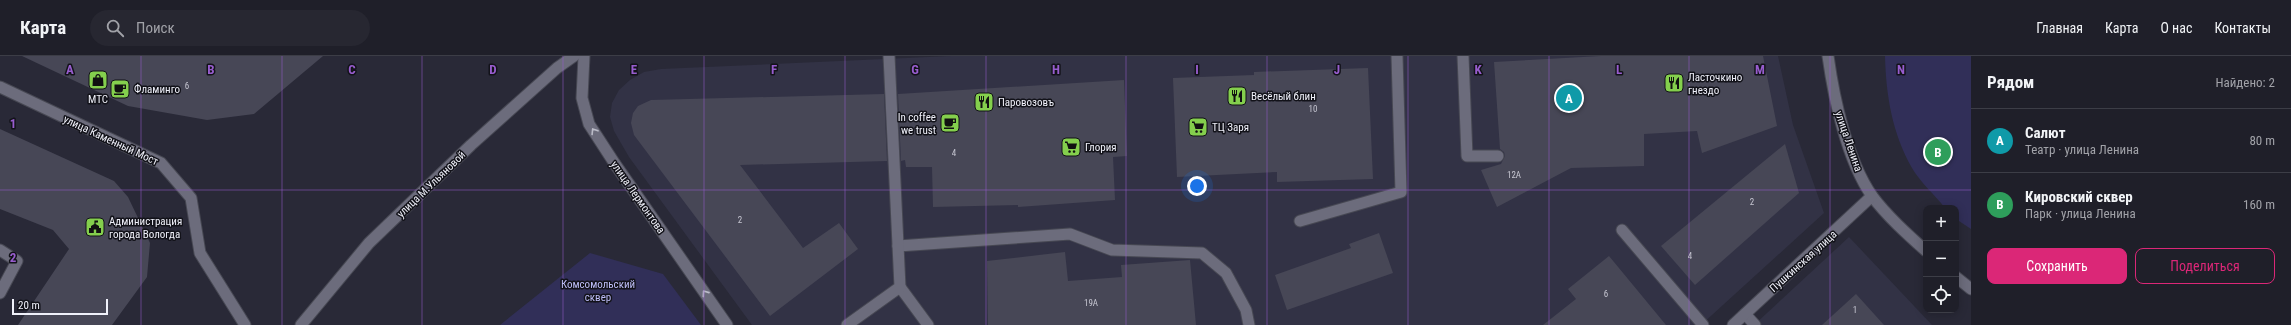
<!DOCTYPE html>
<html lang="ru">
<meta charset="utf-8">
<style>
body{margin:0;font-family:"Roboto Condensed",sans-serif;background:#272731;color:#f1f3f6}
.controls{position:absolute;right:12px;bottom:12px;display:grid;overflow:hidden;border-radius:8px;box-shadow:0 2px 10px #0003}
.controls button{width:36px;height:36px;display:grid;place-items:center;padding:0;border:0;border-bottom:1px solid #3c3d46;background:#1f1f29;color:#f1f3f6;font:20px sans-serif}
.scale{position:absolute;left:12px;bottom:10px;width:96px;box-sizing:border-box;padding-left:4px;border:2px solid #f0f1fa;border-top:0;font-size:11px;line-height:14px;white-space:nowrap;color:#f0f1fa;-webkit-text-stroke:3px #121219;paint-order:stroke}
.you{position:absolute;left:1197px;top:130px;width:14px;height:14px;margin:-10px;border:3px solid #fff;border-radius:50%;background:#1a73e8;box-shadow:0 0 0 6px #1a73e833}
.badge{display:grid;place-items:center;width:26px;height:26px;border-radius:50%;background:#db2777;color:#fff;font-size:13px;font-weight:700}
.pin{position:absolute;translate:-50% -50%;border:2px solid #fff;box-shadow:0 1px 4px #0006}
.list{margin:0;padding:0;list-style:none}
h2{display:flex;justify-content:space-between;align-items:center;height:52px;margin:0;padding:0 16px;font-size:17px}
h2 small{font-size:13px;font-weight:400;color:#a1a2a8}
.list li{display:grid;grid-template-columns:26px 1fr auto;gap:12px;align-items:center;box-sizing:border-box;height:64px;padding:0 16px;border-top:1px solid #3c3d46}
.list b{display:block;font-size:15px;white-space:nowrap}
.list p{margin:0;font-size:13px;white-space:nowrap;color:#a1a2a8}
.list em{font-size:13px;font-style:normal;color:#a1a2a8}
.actions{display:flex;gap:8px;padding:12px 16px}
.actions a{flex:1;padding:9px 0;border:1px solid #db2777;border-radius:8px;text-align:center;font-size:14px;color:#db2777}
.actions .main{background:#db2777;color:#fff}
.icon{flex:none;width:22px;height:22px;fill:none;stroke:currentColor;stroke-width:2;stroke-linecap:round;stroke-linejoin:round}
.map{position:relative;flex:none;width:1971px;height:269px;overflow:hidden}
header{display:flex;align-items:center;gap:24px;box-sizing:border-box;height:56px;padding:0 20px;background:#1f1f29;border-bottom:1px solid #3c3d46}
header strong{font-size:19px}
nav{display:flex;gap:22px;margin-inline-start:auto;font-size:14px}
.search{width:280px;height:36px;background:#272731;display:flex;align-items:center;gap:10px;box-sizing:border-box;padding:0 14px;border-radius:22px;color:#a1a2a8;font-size:15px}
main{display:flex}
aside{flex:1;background:#1f1f29}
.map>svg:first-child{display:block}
.built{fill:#323245}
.green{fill:#312f58}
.building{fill:#474756}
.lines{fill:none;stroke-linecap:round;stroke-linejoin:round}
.service-casing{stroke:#474853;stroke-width:13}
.pedestrian-casing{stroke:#474853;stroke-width:13}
.minor-casing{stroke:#474853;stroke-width:13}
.service{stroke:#6c6c7c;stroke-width:11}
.pedestrian{stroke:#6c6c7c;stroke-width:11}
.minor{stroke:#6c6c7c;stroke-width:11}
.oneway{stroke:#bbbcc8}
.grid{fill:none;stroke:#985dce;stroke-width:1;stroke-opacity:0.55}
.labels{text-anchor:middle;stroke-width:3;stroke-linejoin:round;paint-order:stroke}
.number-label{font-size:9px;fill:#c6c6d1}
.poi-label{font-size:11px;fill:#f0f1fa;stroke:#121219;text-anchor:start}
.street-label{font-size:11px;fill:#f0f1fa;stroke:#121219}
.park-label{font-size:11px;fill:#bebef8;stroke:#121219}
.grid-label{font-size:13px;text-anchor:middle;font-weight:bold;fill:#985dce;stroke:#121219;stroke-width:3;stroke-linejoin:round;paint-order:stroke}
</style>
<header>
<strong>Карта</strong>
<div class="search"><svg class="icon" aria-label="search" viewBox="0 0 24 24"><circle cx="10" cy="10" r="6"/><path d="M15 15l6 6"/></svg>Поиск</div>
<nav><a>Главная</a><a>Карта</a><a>О нас</a><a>Контакты</a></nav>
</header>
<main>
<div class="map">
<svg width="1971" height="269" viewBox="0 0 1971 269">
<rect width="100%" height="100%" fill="#292937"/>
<g class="built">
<path d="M951 0H1778L1793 69 1824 157 1701 269H752L629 101 614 75 610 61 612 47 619 34 630 24 644 16 661 13Z"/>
<path d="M1849 181 1932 269H1754Z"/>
</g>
<g class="green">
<path d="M1885 0H1971V173L1956 163V152H1945C1935 139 1920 126 1912 112 1892 77 1886 39 1885 0Z"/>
<path d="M590 197 663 218 701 269H500Z"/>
</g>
<g class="building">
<path d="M22 0H323L254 58 207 64 128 50Z"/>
<path d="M1601 0H1763L1777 70 1702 97 1697 75 1644 78V110L1571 112 1497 151 1481 114 1501 108 1505 100 1504 96 1500 93 1494 6Z"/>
<path d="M1368 12 1373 123 1277 126V116L1177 121 1173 22 1254 19V16Z"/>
<path d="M1124 24 1127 100 1113 101 1115 144 1018 151V149L933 151 932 111H906L905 104 901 105 898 38Z"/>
<path d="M884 38 887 105 740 109 803 192 839 167 858 193 770 260 634 79 631 67 633 57 638 50 651 44Z"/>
<path d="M0 73 114 125 128 141 150 187 147 221 112 269H18L69 193 53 174 0 153Z"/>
<path d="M1785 88 1799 137 1695 229 1661 190Z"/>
<path d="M1379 177 1393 217 1287 254 1275 219 1351 192 1349 188Z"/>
<path d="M1065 196 1068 225 1122 221 1121 209 1190 204 1196 269H988L987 205Z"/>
<path d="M1609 200 1666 269H1543L1576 243 1568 233Z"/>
<path d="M1856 238 1884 269H1822Z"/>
</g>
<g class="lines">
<defs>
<g id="service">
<path d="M1463 0 1467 100H1498"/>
<path d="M1300 165 1401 136 1397 0"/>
<path d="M1622 174 1703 269"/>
<path d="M898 190 1070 178 1112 194 1202 197 1226 217 1246 254 1249 269"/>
<path d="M0 194 17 205 0 237"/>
<path d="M900 231 928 269"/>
<path d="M1745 258 1755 269"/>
<path d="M847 269 900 231 889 0"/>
</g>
<path id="pedestrian" d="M0 31 161 107 191 142 200 197 245 269"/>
<g id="minor">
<path d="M584 0 582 42 589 68 615 108 727 269"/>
<path d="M1828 0C1834 43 1847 104 1872 140 1887 160 1907 178 1926 195"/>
<path d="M1956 221 1971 233"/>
<path d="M301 269 369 187 471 89 557 12 574 0"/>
<path d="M1733 269 1872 140"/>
</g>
</defs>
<use href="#service" class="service-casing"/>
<use href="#pedestrian" class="pedestrian-casing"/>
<use href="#minor" class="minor-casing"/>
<use href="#service" class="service"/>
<use href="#pedestrian" class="pedestrian"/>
<use href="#minor" class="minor"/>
</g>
<defs><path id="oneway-chevron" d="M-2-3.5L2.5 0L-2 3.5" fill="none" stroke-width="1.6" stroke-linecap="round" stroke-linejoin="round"/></defs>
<g class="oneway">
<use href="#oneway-chevron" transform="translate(594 75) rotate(-122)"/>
<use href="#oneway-chevron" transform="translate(705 237) rotate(-125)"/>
</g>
<path class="grid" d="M141 0V269M282 0V269M422 0V269M563 0V269M704 0V269M845 0V269M986 0V269M1126 0V269M1267 0V269M1408 0V269M1549 0V269M1689 0V269M1830 0V269M0 134H1971"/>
<defs>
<symbol id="shop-square" viewBox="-11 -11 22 22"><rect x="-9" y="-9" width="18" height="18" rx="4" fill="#84cf4d" stroke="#121219"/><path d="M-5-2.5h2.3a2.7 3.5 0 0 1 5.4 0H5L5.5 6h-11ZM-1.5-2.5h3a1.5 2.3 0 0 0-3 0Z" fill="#111"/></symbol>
<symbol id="restaurant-square" viewBox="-11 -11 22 22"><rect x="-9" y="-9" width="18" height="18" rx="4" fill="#84cf4d" stroke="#121219"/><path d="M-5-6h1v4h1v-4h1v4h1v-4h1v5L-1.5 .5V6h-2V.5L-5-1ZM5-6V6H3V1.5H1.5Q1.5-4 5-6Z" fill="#111"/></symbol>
<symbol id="cafe-square" viewBox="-11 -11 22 22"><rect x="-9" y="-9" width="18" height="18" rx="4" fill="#84cf4d" stroke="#121219"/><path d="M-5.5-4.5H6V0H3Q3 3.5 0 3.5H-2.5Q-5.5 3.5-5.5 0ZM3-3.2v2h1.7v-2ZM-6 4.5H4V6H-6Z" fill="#111"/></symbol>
<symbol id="supermarket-square" viewBox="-11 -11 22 22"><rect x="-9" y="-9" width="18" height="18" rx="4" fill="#84cf4d" stroke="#121219"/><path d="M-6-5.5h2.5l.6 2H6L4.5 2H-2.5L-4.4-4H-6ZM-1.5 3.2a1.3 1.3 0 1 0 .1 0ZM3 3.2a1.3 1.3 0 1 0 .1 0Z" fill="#111"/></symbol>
<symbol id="civic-square" viewBox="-11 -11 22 22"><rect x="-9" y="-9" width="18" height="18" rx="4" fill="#84cf4d" stroke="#121219"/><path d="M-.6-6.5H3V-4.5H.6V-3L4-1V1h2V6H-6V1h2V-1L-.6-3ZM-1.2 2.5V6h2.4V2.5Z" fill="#111"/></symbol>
</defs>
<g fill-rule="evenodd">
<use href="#shop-square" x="87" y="13" width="22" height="22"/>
<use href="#restaurant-square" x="1663" y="16" width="22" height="22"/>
<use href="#cafe-square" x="109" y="22" width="22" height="22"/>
<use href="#restaurant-square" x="1226" y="29" width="22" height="22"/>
<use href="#restaurant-square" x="973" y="35" width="22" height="22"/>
<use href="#cafe-square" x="939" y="56" width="22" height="22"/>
<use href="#supermarket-square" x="1187" y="60" width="22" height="22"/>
<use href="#supermarket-square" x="1060" y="80" width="22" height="22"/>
<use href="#civic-square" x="84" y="160" width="22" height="22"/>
</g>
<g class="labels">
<g class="number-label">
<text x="187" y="33">6</text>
<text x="1313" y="56">10</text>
<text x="954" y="100">4</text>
<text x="1514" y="122">12А</text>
<text x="1752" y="149">2</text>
<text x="740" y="167">2</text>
<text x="1690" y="203">4</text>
<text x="1606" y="241">6</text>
<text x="1091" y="250">19А</text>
<text x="1855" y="257">1</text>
</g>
<g class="poi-label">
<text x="1688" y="25">Ласточкино<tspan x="1688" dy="13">гнездо</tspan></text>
<text x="134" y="37">Фламинго</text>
<text x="1251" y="44">Весёлый блин</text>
<text x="98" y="47" text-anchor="middle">МТС</text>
<text x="998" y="50">Паровозовъ</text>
<text x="936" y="65" text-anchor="end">In coffee<tspan x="936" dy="13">we trust</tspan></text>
<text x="1212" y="75">ТЦ Заря</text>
<text x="1085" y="95">Глория</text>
<text x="109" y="169">Администрация<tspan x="109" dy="13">города Вологда</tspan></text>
</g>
<g class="street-label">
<text transform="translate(111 84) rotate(25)" y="4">улица Каменный Мост</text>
<text transform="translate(1849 85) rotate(71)" y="4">улица Ленина</text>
<text transform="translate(431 128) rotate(-44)" y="4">улица М.Ульяновой</text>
<text transform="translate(638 141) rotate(55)" y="4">улица Лермонтова</text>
<text transform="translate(1803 205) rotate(-42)" y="4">Пушкинская улица</text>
</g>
<g class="park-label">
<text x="598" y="232">Комсомольский<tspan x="598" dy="13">сквер</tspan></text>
</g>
</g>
<g class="grid-label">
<text x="70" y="18">A</text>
<text x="211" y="18">B</text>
<text x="352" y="18">C</text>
<text x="493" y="18">D</text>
<text x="634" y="18">E</text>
<text x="774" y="18">F</text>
<text x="915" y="18">G</text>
<text x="1056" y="18">H</text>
<text x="1197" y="18">I</text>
<text x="1337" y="18">J</text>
<text x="1478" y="18">K</text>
<text x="1619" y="18">L</text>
<text x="1760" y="18">M</text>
<text x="1901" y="18">N</text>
<text x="13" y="72">1</text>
<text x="13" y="206">2</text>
</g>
</svg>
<div class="controls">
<button>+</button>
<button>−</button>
<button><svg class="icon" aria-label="locate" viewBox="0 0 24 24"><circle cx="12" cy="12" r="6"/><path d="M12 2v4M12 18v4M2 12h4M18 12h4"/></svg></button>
</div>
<div class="scale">20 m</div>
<div class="you"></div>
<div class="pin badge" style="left:1569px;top:42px;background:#0f9aa8">A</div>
<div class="pin badge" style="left:1938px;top:96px;background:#2e9e5b">B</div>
</div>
<aside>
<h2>Рядом<small>Найдено: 2</small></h2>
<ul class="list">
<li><span class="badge" style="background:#0f9aa8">A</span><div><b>Салют</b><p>Театр · улица Ленина</p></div><em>80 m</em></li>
<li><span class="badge" style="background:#2e9e5b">B</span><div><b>Кировский сквер</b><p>Парк · улица Ленина</p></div><em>160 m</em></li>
</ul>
<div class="actions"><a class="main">Сохранить</a><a>Поделиться</a></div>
</aside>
</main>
